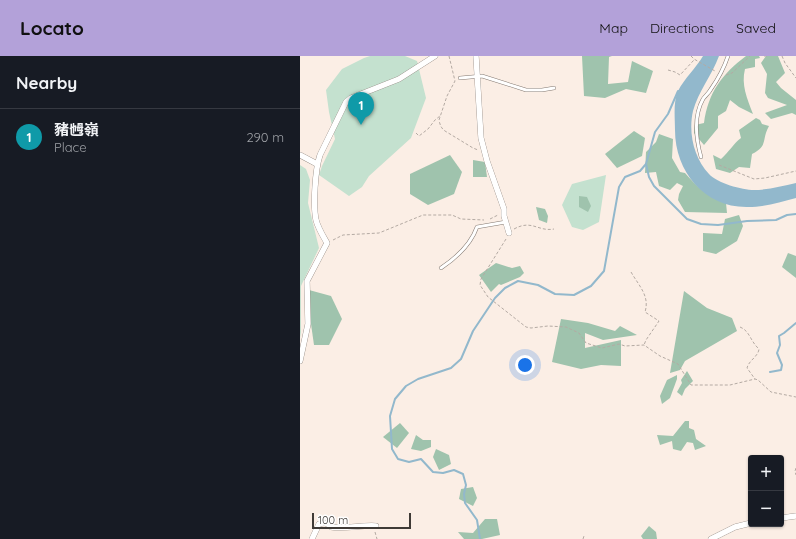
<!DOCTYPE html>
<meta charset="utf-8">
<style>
body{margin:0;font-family:Quicksand,"Noto Sans TC",sans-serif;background:#20242c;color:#f1f3f6}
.controls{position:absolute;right:12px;bottom:12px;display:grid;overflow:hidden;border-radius:4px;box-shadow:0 1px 3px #0004}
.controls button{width:36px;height:36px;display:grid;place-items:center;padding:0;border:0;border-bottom:1px solid #363941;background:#171b24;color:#f1f3f6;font:20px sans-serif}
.scale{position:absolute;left:12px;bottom:10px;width:99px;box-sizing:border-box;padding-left:4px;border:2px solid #3f3a36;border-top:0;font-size:11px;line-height:14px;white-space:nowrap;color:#3f3a36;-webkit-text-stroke:3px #fefefe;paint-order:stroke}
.you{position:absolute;left:225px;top:309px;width:14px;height:14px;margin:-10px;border:3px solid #fff;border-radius:50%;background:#1a73e8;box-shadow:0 0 0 6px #1a73e833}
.badge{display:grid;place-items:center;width:26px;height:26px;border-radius:50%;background:#b3a1d9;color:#fff;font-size:13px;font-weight:700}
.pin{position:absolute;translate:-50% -33px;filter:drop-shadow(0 1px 2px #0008)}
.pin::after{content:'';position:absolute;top:21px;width:14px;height:12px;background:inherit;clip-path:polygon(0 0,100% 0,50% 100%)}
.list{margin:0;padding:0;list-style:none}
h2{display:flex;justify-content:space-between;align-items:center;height:52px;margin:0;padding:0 16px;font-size:17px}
h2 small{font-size:13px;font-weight:400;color:#9ea1a6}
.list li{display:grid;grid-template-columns:26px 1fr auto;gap:12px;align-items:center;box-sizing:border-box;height:56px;padding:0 16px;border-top:1px solid #363941}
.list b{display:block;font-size:15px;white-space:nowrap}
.list p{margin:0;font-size:13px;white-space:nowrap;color:#9ea1a6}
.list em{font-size:13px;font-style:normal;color:#9ea1a6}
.map{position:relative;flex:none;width:496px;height:483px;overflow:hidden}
header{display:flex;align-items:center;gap:24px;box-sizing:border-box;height:56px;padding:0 20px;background:#b3a1d9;color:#111}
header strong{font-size:19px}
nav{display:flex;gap:22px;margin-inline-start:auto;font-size:14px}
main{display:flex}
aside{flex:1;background:#171b24}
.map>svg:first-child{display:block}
.green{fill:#c4e1cf}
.forest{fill:#9fc3ad}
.water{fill:#92b8cc}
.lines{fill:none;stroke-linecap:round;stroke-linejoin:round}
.stream{stroke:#92b8cc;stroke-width:2}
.service-casing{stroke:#837870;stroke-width:4}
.minor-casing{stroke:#837870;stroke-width:6}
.path{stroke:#b4aaa3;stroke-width:1;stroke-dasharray:3 2;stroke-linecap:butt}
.service{stroke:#fff;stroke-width:3}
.minor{stroke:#fff;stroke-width:5.5}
</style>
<header>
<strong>Locato</strong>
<nav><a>Map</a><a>Directions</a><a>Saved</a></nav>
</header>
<main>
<aside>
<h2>Nearby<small></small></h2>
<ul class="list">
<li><span class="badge" style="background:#0f9aa8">1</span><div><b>豬乸嶺</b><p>Place</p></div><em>290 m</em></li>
</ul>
</aside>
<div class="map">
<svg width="496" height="483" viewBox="0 0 496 483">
<rect width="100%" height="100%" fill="#fbeee5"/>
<g class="green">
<path d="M70 0H105L117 5 126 42 111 82 69 120 62 131 49 140 19 119 22 110 35 83 29 56 26 34 42 13 64 2Z"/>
<path d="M0 109 6 113 10 124 8 147 19 192 1 230V276L0 282Z"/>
<path d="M306 119 299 166 283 174 272 171 262 149 272 128Z"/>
</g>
<g class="forest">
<path d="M282 0H312L309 1 308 28 328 26 332 5 353 15 346 37 326 33 305 42 284 40Z"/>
<path d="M446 0H459L460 2 455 3V11L445 13C441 29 447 42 453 58L439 51 430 44 426 55 418 60V72L404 89 394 77 395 69 404 67C408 37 422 18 446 0Z"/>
<path d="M466 0H478L485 17 476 26 481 32 496 44V59L492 57 471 63 465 57 487 49 468 42 465 37 467 18 461 7Z"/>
<path d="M456 62 460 64 462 68 469 70C461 84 469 89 452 98L450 112 439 111 430 117 416 113 413 99 421 103C429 96 433 88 441 82L439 74Z"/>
<path d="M334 75 345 82 342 100 317 112 305 98Z"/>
<path d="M359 78 373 83 372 102 380 116 385 117C397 131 408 141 426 147L427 157 385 156 378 144 379 138 383 130 377 127 370 134 359 130 356 116 345 117 346 96 356 86Z"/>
<path d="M150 99 162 116 154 138 128 149 110 138V118Z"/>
<path d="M173 104 185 106 187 121H173Z"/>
<path d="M279 140 287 141 291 150 288 156 279 151Z"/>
<path d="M236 151 245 153 248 160 247 167 239 164Z"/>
<path d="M439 159 443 170 437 185 416 198 403 195V177L422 178 425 163Z"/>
<path d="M488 197 496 200V222L482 211Z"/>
<path d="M196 207 212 212 220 210 224 217 220 221 201 229 199 228 191 236 179 219Z"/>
<path d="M9 234 31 240 42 263 29 289H14L10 261Z"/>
<path d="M384 235 407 252 432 262 437 275 385 305 380 314 370 317Z"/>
<path d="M261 263 288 267 315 275 320 270 337 279 303 284 285 277V292L321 284V310L301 309 281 313 252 306Z"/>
<path d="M387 315 393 325 385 333 382 340 377 336 382 327 381 324Z"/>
<path d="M377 319V323L370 342 362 348 360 340 367 324Z"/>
<path d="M385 365H389V372L394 374 396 383 406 390 395 394 393 387 387 386 381 395 373 393 372 385 360 389 357 379 373 380Z"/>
<path d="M100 367 109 377 97 392 83 381Z"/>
<path d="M116 379 123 384H131V391L121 395 111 393Z"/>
<path d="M136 393 149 399 151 408 139 414 133 401Z"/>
<path d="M173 431 177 442 173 450 159 443 161 433Z"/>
<path d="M185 463H197L200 479 182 483H164L158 476 173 477Z"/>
<path d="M349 470 356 476 357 483H343L341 480Z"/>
</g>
<path class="water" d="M403 0H419C412 19 398 36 393 55 388 77 394 102 409 118 417 127 442 134 454 134 468 134 482 130 496 127V142C480 146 465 151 448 151 405 152 375 116 375 74 375 62 373 46 378 35 384 23 396 12 403 0Z"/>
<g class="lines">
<g class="stream">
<path d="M346 108 349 121 354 130 387 163 401 168 418 169 447 165 476 164 487 159 496 158"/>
<path d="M470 316 481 314 482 309 477 297 480 289 479 280 484 277 496 267"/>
<path d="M180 483 177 464 165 447 164 438 166 429 163 418 154 414 143 417 133 416 121 403 109 406 98 403 92 393 90 360 95 343 106 330 118 323 151 312 161 303 173 275 195 242 205 232 218 225 238 229 255 238 274 239 291 230 304 215 319 131 325 121 340 115 346 108 355 76 368 58 378 35H380"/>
</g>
<defs>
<g id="service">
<path d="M160 22 182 20 226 34H242L254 32"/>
<path d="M401 101C396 83 393 61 403 43 405 40 409 37 411 33 418 23 424 12 428 0"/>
<path d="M141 212C156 202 171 188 177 171L206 166"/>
</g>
<g id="minor">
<path d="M176 0 181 82 187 105 204 153V160L209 177"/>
<path d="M0 99 17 108"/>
<path d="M0 305 8 268 7 225 27 187C23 180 18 172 16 164 13 149 15 114 20 99L46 46 51 42 99 23 135 0"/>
<path d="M481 462 496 460"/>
<path d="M12 483 19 468C25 466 28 467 31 471 46 473 61 469 76 470"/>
<path d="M411 483 435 471 451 467"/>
</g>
</defs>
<use href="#service" class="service-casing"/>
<use href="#minor" class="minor-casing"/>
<g class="path">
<path d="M149 0 155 25 147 40 139 64C140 69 141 72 145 75L173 92 178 94"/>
<path d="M391 0 394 3 415 15"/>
<path d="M464 0H468"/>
<path d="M482 0 485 7 496 22"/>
<path d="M368 14 375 16 380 19 394 4"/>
<path d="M426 19 432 17 450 0"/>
<path d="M116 77 119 80 128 73 135 64 140 60"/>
<path d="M419 109 454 123 465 122 496 115"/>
<path d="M190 163 198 159"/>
<path d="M214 173C232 163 238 176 254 173"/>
<path d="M206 183 181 223 180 229 188 241 226 271 231 272 248 270 266 271 279 277 286 287 302 292 319 288 325 290 344 289 360 300 378 308 391 329H430L455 323 458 324 471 336 496 341"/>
<path d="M33 184 43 179 79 177 123 159H152L161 163 184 164"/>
<path d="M331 216C339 230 350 240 345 256L359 265 346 284 344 289"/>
<path d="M440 271C450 275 450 285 459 293 458 301 449 304 447 312L455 323"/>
<path d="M496 412 495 415 496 419"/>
<path d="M75 476 77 483"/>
<path d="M283 483 284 480"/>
</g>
<use href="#service" class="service"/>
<use href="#minor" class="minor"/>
</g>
</svg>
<div class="controls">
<button>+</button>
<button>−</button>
</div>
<div class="scale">100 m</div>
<div class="you"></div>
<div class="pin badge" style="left:61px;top:69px;background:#0f9aa8">1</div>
</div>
</main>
